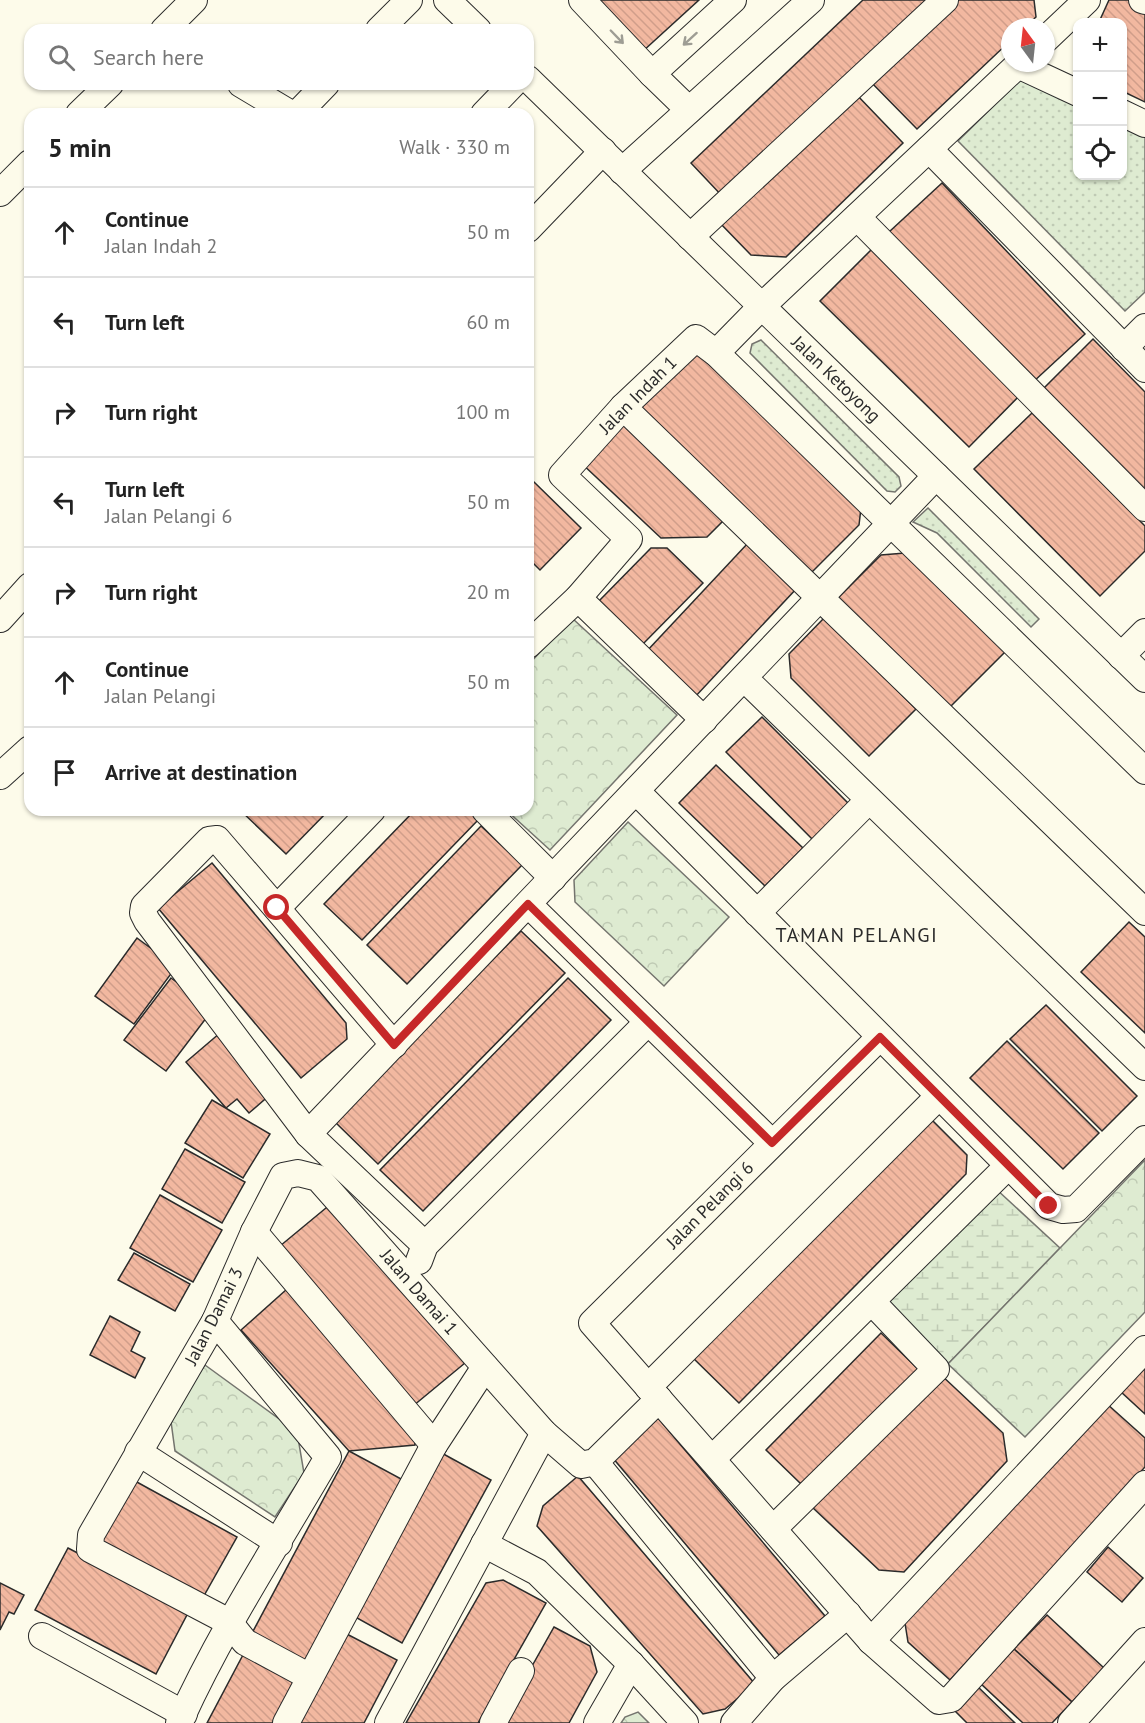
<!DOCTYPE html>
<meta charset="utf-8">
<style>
body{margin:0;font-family:"PT Sans",sans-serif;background:#f2f2f2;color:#222}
.controls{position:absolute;right:18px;top:18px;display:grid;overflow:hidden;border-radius:12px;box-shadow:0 2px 4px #0004}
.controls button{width:54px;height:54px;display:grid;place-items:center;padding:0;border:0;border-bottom:2px solid #e0e0e0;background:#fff;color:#222;font:30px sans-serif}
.compass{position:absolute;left:1001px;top:18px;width:54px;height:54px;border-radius:50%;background:#fff;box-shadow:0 2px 4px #0004;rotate:345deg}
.stop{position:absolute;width:18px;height:18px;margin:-14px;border:4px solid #c62828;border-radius:50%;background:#fff}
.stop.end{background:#c62828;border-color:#fff;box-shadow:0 2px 6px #0008}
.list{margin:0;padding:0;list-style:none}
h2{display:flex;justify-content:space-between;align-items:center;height:78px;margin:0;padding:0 24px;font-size:26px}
h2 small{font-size:20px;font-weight:400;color:#767676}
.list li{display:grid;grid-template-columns:39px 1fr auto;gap:18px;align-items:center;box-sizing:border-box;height:90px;padding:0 24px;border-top:2px solid #e0e0e0}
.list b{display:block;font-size:22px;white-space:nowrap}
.list p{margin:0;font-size:20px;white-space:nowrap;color:#767676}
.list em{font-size:20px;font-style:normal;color:#767676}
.icon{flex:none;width:33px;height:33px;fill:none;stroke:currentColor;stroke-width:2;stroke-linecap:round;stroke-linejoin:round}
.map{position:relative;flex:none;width:1145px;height:1723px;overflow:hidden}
.search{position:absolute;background:#fff;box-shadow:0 2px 4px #0004;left:24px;top:24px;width:510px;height:66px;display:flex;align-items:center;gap:15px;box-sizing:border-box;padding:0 21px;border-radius:18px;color:#767676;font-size:22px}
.panel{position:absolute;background:#fff;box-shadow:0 2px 4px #0004;left:24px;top:108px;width:510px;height:708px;border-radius:18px}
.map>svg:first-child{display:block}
.grass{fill:url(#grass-dots);stroke:#74746e;stroke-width:1.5}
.wetland{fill:url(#wetland-marsh);stroke:#74746e;stroke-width:1.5}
.park{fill:url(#park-crowns);stroke:#74746e;stroke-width:1.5}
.building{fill:url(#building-back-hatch);stroke:#2b2b2b;stroke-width:1.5}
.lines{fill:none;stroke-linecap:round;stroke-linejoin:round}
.minor-casing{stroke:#2b2b2b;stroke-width:28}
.minor{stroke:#fdfbea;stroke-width:26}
.oneway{stroke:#9e9d94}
.route{stroke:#c62828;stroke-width:8}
.labels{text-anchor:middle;stroke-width:4.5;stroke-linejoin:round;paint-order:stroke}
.street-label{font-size:18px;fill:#2b2b2b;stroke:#fdfbea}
.neighbourhood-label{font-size:20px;letter-spacing:1.5px;fill:#2b2b2b;stroke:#fdfbea}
</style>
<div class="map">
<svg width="1145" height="1723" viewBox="0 0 1145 1723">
<defs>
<pattern id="grass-dots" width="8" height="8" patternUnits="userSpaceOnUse" patternTransform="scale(1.5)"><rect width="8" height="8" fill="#deebd1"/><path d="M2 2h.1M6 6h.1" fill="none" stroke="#bfcab4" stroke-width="1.8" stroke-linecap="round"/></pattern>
<pattern id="wetland-marsh" width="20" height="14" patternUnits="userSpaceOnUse" patternTransform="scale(1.5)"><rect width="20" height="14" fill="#deebd1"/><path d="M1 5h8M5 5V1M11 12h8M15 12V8" fill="none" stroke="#bfcab4"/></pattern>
<pattern id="park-crowns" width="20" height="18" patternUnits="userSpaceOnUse" patternTransform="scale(1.5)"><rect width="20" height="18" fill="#deebd1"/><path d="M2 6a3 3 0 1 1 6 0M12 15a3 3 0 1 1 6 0" fill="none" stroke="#bfcab4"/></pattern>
<pattern id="building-back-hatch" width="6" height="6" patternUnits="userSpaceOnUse" patternTransform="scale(1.5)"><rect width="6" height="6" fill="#f2b8a0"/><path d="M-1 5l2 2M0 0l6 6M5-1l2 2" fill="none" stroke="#d09e8a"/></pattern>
</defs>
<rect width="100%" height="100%" fill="#fdfbea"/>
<g class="grass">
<path d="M1024 76 1077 101 1078 176H1122L1123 123 1145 133V292L1125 311 958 141Z"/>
<path d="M761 340 899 477 901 486 895 492 887 491 750 353 752 344Z"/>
<path d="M928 508 1039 619 1031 627 937 533 913 522Z"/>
</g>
<path class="wetland" d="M995 1188 1060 1248 948 1364 886 1303Z"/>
<g class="park">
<path d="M572 618 677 715 550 850 506 810H528V665Z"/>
<path d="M628 822 729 917 664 986 575 902 574 880Z"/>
<path d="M1145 1160V1312L1025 1437 948 1364Z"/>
<path d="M205 1365 297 1432 304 1473 275 1517 175 1451 170 1414Z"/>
<path d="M638 1712 649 1723H621L625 1717Z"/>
</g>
<g class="building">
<path d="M594 0H699L642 52Z"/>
<path d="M863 0H933L724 198 691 163Z"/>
<path d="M952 0H1034L1036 17 1025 27H1010V41L917 129 869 80Z"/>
<path d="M1109 0H1130L1145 7V102L1122 91V22H1099Z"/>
<path d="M855 93 903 143 786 257 751 255 720 223Z"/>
<path d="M942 183 1085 334 1032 383 889 232Z"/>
<path d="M873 248 1021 394 969 447 820 301Z"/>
<path d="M1093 339 1145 392V490L1044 388Z"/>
<path d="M694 349 861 508 859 525 811 573 636 406Z"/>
<path d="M1032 413 1145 526V551L1100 596 974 469Z"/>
<path d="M620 418 726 518 707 537 661 538 579 461Z"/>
<path d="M534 482 581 528 540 570 528 558V488Z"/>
<path d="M748 543 797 588 694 698 646 652Z"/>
<path d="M651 548H667L703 583 642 645 598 602Z"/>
<path d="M905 553 1005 652 948 709 836 600 881 555Z"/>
<path d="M824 618 916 709 869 756 791 678 789 654Z"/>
<path d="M762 717 850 805 814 841 726 752Z"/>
<path d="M716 765 803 848 765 886 679 803Z"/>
<path d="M240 810H329L286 854Z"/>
<path d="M415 810H470L479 819 362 940 324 904Z"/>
<path d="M481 826 522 865 407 984 367 945Z"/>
<path d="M212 863 346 1023 347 1039 301 1078 158 908Z"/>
<path d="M1129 922 1145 937V1033L1081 972Z"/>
<path d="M521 931 565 973 378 1164 334 1121Z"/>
<path d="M137 938 176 967 134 1024 95 996Z"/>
<path d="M171 978 213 1009 166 1071 124 1040Z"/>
<path d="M568 978 611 1020 423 1211 380 1170Z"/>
<path d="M1046 1005 1137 1096 1102 1131 1010 1039Z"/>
<path d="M227 1027 279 1087 249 1113 237 1099 226 1108 186 1062Z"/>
<path d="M1007 1041 1099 1133 1063 1169 970 1078Z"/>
<path d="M212 1100 270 1134 243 1178 185 1143Z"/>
<path d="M927 1115 967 1155 966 1174 739 1403 689 1354Z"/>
<path d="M185 1149 245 1182 222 1223 162 1189Z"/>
<path d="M160 1195 222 1230 193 1282 130 1248Z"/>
<path d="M332 1203 465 1363 413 1406 280 1246Z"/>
<path d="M134 1253 190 1284 175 1311 118 1280Z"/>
<path d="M287 1289 414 1432 415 1445 349 1451 241 1330Z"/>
<path d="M110 1316 140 1332 131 1351 145 1358 135 1378 90 1355Z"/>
<path d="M881 1333 918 1369 805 1483H800L766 1450Z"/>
<path d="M1145 1365V1414L1121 1392Z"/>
<path d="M939 1373 1003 1433 1007 1461 904 1572 879 1570 812 1507Z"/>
<path d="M1106 1403 1145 1438V1467L950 1680 908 1642 905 1623Z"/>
<path d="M658 1418 825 1616 779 1655 612 1457Z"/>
<path d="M349 1451 405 1481 308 1664 251 1635Z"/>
<path d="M438 1451 491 1480 402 1643 348 1613Z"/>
<path d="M578 1476 755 1684 725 1709 703 1714 537 1526 543 1506Z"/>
<path d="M135 1481 237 1537 201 1601 100 1545Z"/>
<path d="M1108 1547 1143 1578 1122 1602 1087 1572Z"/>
<path d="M68 1548 189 1611 156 1674 35 1610Z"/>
<path d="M503 1580 546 1603 478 1723H406L486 1583Z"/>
<path d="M0 1583 24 1595 14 1614 9 1612 0 1630Z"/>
<path d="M1047 1615 1104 1668 1072 1702 1014 1649Z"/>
<path d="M554 1627 590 1646 597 1672 569 1723H500Z"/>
<path d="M341 1631 397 1660 364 1723H293Z"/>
<path d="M1014 1649 1072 1702 1052 1723H1023L981 1684Z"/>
<path d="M244 1653 300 1683 279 1723H207Z"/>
<path d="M976 1685 1015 1723H967L953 1709Z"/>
</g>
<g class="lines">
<defs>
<g id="minor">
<path d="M447 0 478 30"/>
<path d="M582 0 652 74"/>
<path d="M1142 0 1145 1"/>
<path d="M164 30 194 0"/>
<path d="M379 30 409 0"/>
<path d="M1046 39 1087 0"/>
<path d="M1018 65 1078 93"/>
<path d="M528 79 1145 679"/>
<path d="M241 84 291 114"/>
<path d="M689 110 652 74 733 0"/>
<path d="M1122 113 1145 124"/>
<path d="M79 114 110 84"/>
<path d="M297 114 326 84"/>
<path d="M484 114 513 84"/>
<path d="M929 149 1145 369"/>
<path d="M622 171 811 0"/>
<path d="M0 193 30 163"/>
<path d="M857 217 1145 508"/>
<path d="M528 229 603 151"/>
<path d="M690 237 945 0"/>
<path d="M1124 348 1145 327"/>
<path d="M716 353 762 306 1020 63"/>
<path d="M623 407 1145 912"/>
<path d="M578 598 704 720"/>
<path d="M0 619 30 586"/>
<path d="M528 645 578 598 629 539 562 475 623 407 696 338 716 353 1145 771"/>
<path d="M1121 656 1145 632"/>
<path d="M744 678 1145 1067"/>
<path d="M0 776 30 749"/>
<path d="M636 791 1049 1206 1063 1210 1076 1209 1145 1139"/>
<path d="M485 810 553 878"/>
<path d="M528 904 772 1143"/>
<path d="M277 908 372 810"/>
<path d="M757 913 869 800"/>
<path d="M880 1037 592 1323 871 1641 939 1701 951 1699 1145 1484"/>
<path d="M394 1045 217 839 209 840 144 906 143 913 147 921 308 1134 425 1245"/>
<path d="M308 1134 936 476"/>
<path d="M254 1232 434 1445"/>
<path d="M419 1261 425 1245 648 1022"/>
<path d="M648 1387 939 1096"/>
<path d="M138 1452 279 1543"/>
<path d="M712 1459 1008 1166"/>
<path d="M595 1462 773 1678"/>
<path d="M773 1529 936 1369 873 1303"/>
<path d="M484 1544 537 1572 631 1664 685 1723"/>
<path d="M42 1636 184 1714"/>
<path d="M871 1641 1145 1349"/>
<path d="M310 1677 245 1642 229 1622 90 1549 91 1535 215 1321 254 1232 283 1176 298 1173 318 1178 544 1433 581 1465 595 1462 659 1399"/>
<path d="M179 1723C221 1630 277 1545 328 1457L215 1321"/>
<path d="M286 1723 434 1445 485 1367"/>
<path d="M388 1723 544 1433"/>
<path d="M493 1723 521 1671"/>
<path d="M597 1723 631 1664"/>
<path d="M734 1723 773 1678 848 1614"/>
<path d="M1071 1723 1145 1641"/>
</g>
</defs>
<use href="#minor" class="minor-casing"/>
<use href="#minor" class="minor"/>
</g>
<defs><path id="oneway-shaft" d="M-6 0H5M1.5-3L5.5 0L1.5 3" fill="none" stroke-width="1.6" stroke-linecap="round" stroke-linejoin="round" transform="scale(1.5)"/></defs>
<g class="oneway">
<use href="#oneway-shaft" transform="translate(617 37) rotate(46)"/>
<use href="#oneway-shaft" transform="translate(690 39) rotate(138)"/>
</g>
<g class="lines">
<path class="route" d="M277 908 394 1045 528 904 772 1143 880 1037 1049 1206"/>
</g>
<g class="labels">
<g class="street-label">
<text transform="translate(836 379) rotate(44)" y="6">Jalan Ketoyong</text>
<text transform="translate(638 395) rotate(-45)" y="6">Jalan Indah 1</text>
<text transform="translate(710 1205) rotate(-45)" y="6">Jalan Pelangi 6</text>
<text transform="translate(419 1292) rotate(49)" y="6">Jalan Damai 1</text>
<text transform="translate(214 1316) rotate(-63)" y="6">Jalan Damai 3</text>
</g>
<g class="neighbourhood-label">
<text x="857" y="942">TAMAN PELANGI</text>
</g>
</g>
</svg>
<div class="controls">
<button>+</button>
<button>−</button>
<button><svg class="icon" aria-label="locate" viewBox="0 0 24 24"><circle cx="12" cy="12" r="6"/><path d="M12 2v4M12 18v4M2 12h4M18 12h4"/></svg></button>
</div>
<svg class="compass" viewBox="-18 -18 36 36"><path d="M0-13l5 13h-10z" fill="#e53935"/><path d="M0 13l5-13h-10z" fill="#767676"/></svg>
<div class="stop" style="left:277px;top:908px"></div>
<div class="stop end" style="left:1049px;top:1206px"></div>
<div class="search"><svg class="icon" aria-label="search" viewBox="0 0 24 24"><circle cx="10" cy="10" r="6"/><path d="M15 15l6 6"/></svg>Search here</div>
<section class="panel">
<h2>5 min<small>Walk · 330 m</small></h2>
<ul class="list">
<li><svg class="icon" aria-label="ahead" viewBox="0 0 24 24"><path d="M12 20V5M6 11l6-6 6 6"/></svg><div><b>Continue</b><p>Jalan Indah 2</p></div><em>50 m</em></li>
<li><svg class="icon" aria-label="left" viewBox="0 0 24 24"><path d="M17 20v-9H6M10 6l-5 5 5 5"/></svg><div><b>Turn left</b></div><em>60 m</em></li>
<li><svg class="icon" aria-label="right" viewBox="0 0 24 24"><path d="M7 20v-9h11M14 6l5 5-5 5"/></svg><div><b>Turn right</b></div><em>100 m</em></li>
<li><svg class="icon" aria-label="left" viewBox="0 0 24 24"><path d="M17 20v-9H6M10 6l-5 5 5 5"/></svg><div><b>Turn left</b><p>Jalan Pelangi 6</p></div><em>50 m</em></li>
<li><svg class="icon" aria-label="right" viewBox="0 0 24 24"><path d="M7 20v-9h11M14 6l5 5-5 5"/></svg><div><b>Turn right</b></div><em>20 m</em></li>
<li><svg class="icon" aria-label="ahead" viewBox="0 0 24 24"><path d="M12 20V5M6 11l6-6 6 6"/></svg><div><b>Continue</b><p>Jalan Pelangi</p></div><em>50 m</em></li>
<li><svg class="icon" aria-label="arrive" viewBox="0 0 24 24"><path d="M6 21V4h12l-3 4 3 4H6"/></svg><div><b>Arrive at destination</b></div></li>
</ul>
</section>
</div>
